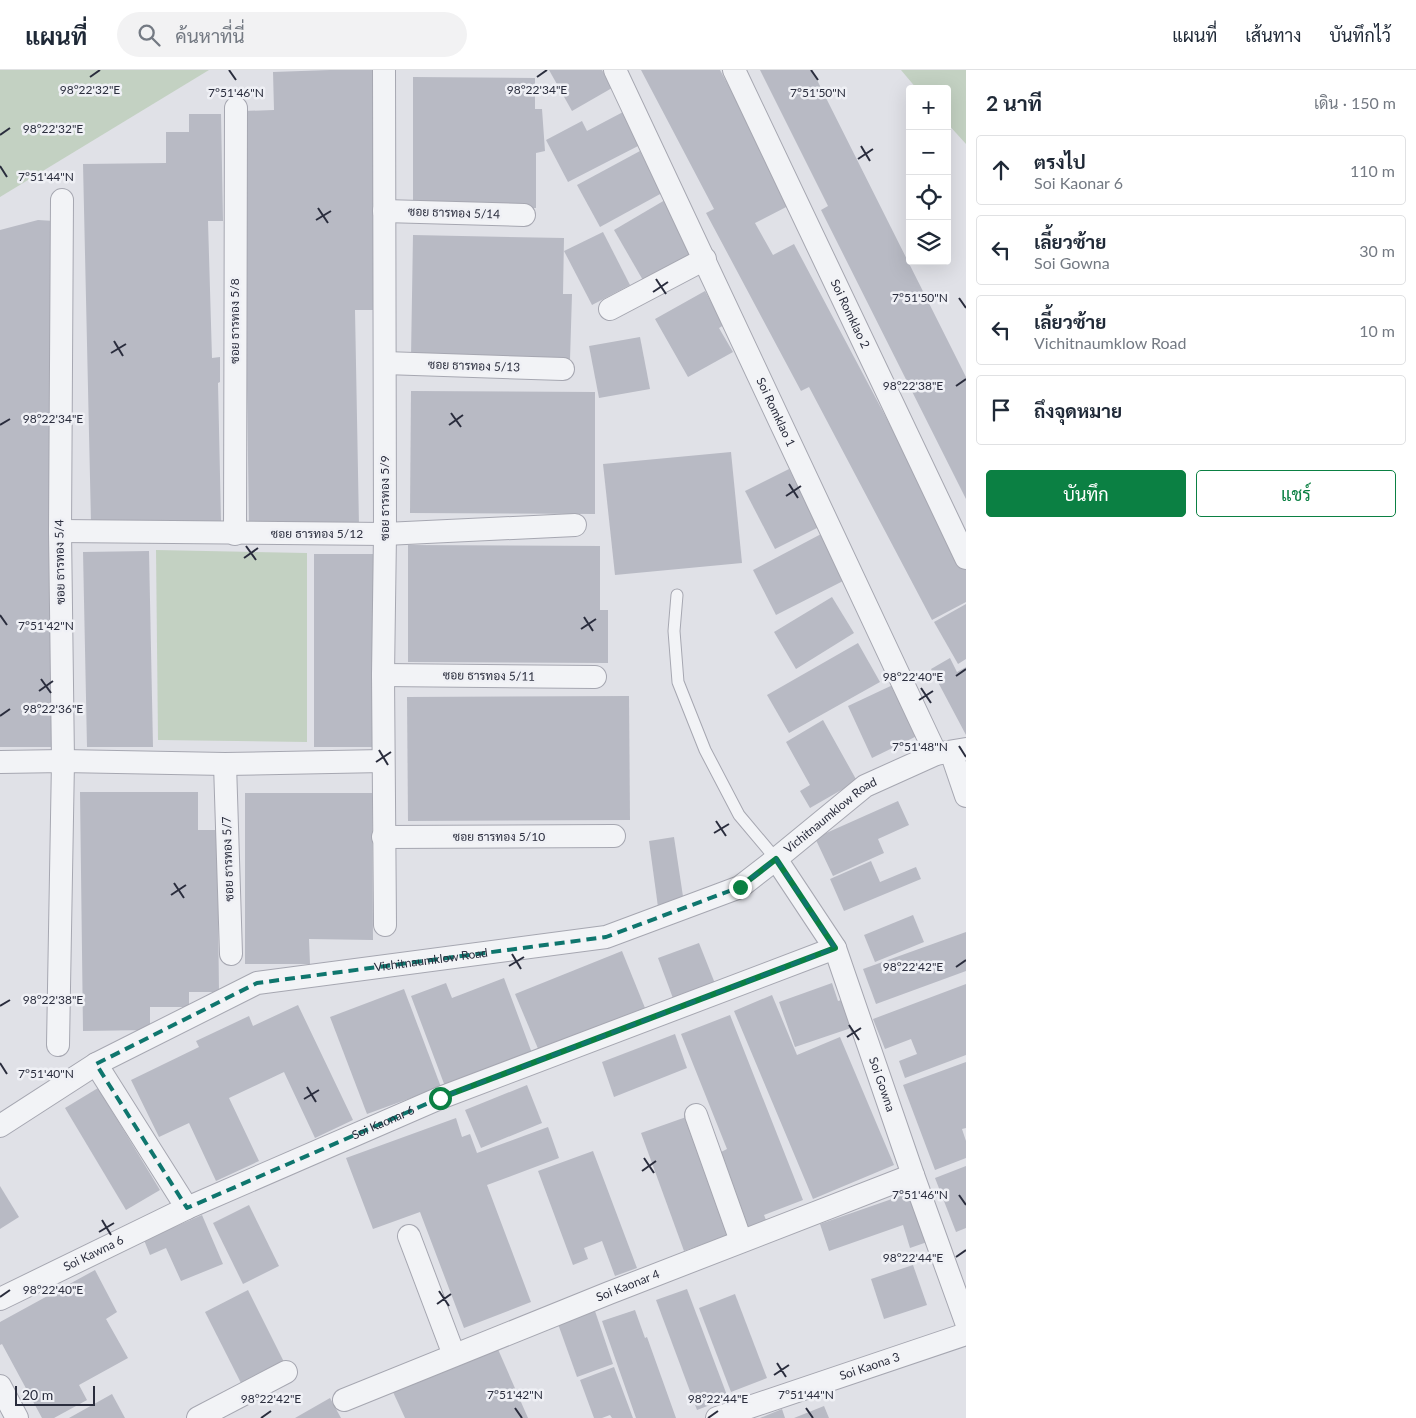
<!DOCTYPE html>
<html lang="th">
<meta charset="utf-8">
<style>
body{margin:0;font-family:Lato,Sarabun,sans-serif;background:#f2f2f3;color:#1f2937}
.controls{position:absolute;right:15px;top:15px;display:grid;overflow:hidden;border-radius:5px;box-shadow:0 5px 20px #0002}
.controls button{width:45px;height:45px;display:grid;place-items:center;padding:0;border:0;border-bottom:1px solid #e0e1e3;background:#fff;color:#1f2937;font:25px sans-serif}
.scale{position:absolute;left:15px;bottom:12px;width:80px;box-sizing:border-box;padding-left:5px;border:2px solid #2a2d3d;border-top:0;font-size:14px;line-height:18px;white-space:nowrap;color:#2a2d3d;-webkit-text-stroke:4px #eff0f5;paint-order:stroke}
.stop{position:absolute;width:15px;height:15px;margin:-11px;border:4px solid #0b8043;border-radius:50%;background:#fff}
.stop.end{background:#0b8043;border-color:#fff;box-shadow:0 1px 5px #0008}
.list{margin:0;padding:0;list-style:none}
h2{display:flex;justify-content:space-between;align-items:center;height:65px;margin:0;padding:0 20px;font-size:21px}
h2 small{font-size:16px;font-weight:400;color:#747a83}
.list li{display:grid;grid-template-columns:32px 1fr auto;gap:15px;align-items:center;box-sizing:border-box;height:70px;margin:0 10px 10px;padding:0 10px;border:1px solid #e0e1e3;border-radius:5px}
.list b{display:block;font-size:19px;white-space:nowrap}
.list p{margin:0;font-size:16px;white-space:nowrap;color:#747a83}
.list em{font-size:16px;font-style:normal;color:#747a83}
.actions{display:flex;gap:10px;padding:15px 20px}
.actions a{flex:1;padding:11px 0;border:1px solid #0b8043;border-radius:5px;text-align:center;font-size:18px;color:#0b8043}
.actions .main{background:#0b8043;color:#fff}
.icon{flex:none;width:28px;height:28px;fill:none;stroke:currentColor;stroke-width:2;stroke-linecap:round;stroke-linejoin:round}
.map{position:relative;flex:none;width:966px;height:1348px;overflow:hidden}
header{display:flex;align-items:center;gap:30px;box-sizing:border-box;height:70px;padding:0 25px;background:#fff;border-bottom:1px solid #e0e1e3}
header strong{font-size:24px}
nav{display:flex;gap:28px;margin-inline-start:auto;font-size:18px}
.search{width:350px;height:45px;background:#f2f2f3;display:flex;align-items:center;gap:12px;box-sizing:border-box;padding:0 18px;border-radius:28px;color:#747a83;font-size:19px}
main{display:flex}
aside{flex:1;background:#fff}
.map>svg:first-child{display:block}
.green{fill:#c3d1c2}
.building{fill:#b8bac4}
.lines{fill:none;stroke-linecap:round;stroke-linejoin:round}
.lane-casing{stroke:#a6a7b1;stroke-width:13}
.street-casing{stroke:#a6a7b1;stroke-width:24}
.lane{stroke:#f2f3f6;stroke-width:11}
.street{stroke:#f2f3f6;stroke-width:22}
.route{stroke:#0b8043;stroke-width:6}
.marked{fill:none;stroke:#0f766e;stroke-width:4;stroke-dasharray:10 6;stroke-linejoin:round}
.ticks{fill:none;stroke:#2a2d3d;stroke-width:2}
.labels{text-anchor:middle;stroke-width:5;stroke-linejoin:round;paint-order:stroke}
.street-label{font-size:12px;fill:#2a2d3d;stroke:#eff0f5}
.ticks-label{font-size:12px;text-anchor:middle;fill:#2a2d3d;stroke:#eff0f5;stroke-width:5;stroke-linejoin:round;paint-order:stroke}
</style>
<header>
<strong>แผนที่</strong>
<div class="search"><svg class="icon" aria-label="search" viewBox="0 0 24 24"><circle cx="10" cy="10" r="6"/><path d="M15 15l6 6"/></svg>ค้นหาที่นี่</div>
<nav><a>แผนที่</a><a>เส้นทาง</a><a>บันทึกไว้</a></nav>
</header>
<main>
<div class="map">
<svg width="966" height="1348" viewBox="0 0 966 1348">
<rect width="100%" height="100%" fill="#e0e1e7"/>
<g class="green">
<path d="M0 0H209L0 127Z"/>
<path d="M901 0H966V74L947 53V19H917Z"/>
<path d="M156 480 307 483V672L158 670Z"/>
</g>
<g class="building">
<path d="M330 0H376L381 240H355L359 456H249L243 41 274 40 273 2Z"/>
<path d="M549 0H602L612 18 572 41Z"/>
<path d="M641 0H720L792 134 755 153 773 185 794 174 966 498V532L932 550 809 317 801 321 706 143 714 139Z"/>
<path d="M760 0H812L966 307V429L821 140 828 136Z"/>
<path d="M413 7 535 8V39H542L545 81 536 83V138L413 137Z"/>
<path d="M623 42 640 75 568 112 546 70 582 51 587 61Z"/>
<path d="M189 44H221L223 151H208L212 288 220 287V312L218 313 221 451 91 453 83 94 166 93V62H189Z"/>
<path d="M640 81 662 123 600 157 577 115Z"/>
<path d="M665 130 695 182 644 212 614 160Z"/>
<path d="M38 150 54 151 57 677H0V160Z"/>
<path d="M603 162 630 215 592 235 564 181Z"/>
<path d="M413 165 564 168 563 224H572L570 290 411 287Z"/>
<path d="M705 221 724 255 719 258 733 282 688 307 655 249Z"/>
<path d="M640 267 650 319 599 328 589 276Z"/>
<path d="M411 321 595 322V444L410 443Z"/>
<path d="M731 382 742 493 615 505 603 394Z"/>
<path d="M789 399 819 457 775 479 745 421Z"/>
<path d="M823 463 847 509 776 545 753 500Z"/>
<path d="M408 475 600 476V540H608V593L408 592Z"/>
<path d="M149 481 153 677H87L83 482Z"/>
<rect x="314" y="484" width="63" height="193"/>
<path d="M832 527 854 563 796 599 774 562Z"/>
<path d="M966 534V589L958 594 934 552Z"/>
<path d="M858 573 880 612 789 663 767 625Z"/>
<path d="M950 588 957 602 966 597V665L931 599Z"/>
<path d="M897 613 921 664 872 688 848 636Z"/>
<path d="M629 626 630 750 408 751 407 627Z"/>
<path d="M823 650 857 711 810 738 800 721 810 715 786 672Z"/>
<path d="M80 722H198V760H217L219 922H189V937H150V960L83 961Z"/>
<path d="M245 723H372L373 870 309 869 310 894H245Z"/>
<path d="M898 731 909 755 878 769 884 783 833 806 815 768Z"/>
<path d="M674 767 684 833 658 837 649 771Z"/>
<path d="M871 791 880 812 916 797 921 809 844 841 830 809Z"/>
<path d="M913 845 924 872 875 892 864 865Z"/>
<path d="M966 862V901L876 934 863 899Z"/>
<path d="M699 873 716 916 674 931 658 888Z"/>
<path d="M622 881 645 938 539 981 515 924Z"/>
<path d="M504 908 533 986 446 1019 411 926 446 913 452 928Z"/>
<path d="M832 913 838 931 845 929 854 957 795 977 779 932Z"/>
<path d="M966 914V985L905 1008 899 991 917 984 911 969 885 979 873 949Z"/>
<path d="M404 919 441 1017 367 1044 330 947Z"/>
<path d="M772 925 797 985 840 967 894 1095 813 1129 734 941Z"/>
<path d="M298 935 353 1050 315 1068 284 1002 229 1028 259 1091 216 1111 189 1053 159 1067 131 1010 199 977 196 971 249 946 253 956Z"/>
<path d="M730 945 803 1130 764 1145 766 1150 746 1158 717 1084 727 1079 681 964Z"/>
<path d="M675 964 687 998 614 1027 602 992Z"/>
<path d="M966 992V1058L962 1059 966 1071V1088L935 1100 903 1015Z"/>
<path d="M527 1015 542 1053 481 1078 465 1040Z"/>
<path d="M98 1018 160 1120 126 1140 65 1038Z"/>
<path d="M689 1046 732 1164 684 1181 641 1063Z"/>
<path d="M456 1048 462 1067 470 1064 477 1083 548 1057 559 1088 487 1115 531 1232 464 1258 420 1142 373 1159 346 1088Z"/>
<path d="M593 1081 637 1198 615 1206 602 1171 584 1178 588 1189 573 1195 538 1101Z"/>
<path d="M966 1096V1158L956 1162 935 1108Z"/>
<path d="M0 1116 19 1147 0 1159Z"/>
<path d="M912 1122 930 1171 910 1178 903 1155 829 1181 820 1154Z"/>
<path d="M249 1135 279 1196 243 1214 213 1153Z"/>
<path d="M202 1145 223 1194 181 1211 166 1178 150 1185 144 1170Z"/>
<path d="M913 1195 927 1235 884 1249 871 1209Z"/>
<path d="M95 1200 117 1242 106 1249 128 1288 79 1315 87 1330 54 1348H42L2 1274 0 1275V1252Z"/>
<path d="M687 1219 728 1328 697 1340 656 1230Z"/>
<path d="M248 1220 286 1296 243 1317 205 1242Z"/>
<path d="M735 1224 767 1308 731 1322 699 1238Z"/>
<path d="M635 1240 645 1268 647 1267 676 1348H636L602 1251Z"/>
<path d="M595 1241 613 1294 577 1307 558 1254Z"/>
<path d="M497 1277 528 1348H405L393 1322Z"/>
<path d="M614 1297 633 1348H612L610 1345 602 1348H594L580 1310Z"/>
<path d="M112 1324 125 1348H69Z"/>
<path d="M330 1328 341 1348H295Z"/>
<path d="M824 1336 829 1348H794Z"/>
<path d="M782 1339 785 1348H760Z"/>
</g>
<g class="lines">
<defs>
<path id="lane" d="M677 525 674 561 678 612 705 680 739 745 776 789"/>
<g id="street">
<path d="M384 0 385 464 383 605 385 855"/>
<path id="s1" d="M615 0 936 684"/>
<path id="s2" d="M734 0 966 488"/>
<path d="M384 141 524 145"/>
<path d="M610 239 705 189"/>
<path d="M385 293 563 299"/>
<path d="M60 461 385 464 575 455"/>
<path d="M235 464 236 38"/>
<path d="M383 605 595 607"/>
<path d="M951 682 966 726"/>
<path d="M0 692 63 691 225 694 383 691"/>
<path d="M225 694 231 884"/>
<path d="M383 767 614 766"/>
<path id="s3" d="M776 789 835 878 913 1105 966 1252"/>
<path d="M58 975 63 691 60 461 62 130"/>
<path d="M96 994 187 1138"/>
<path d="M696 1045 741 1171"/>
<path id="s4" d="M0 1056 96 994 257 913 606 867 740 817 776 789 865 716 936 684 966 679"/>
<path d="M409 1166 454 1285"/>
<path id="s5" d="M0 1229 187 1138 440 1028 835 878"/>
<path d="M0 1316 17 1348"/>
<path id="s6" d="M344 1330 609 1223 913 1105"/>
<path d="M198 1348 286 1302"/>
<path id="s7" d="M717 1348 966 1264"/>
</g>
</defs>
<use href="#lane" class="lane-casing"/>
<use href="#street" class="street-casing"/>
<use href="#lane" class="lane"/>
<use href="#street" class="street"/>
</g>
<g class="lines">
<path class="route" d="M440 1028 835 878 776 789 740 817"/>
</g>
<path class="marked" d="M776 789 835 878 440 1028 187 1138 96 994 257 913 606 867 740 817Z"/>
<path class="ticks" d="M229 0 236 10M811 0 818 10M90 7 100 0M537 7 547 0M0 65 10 58M861 76 870 91M858 89 873 79M0 96 7 107M318 138 328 153M316 150 331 141M656 209 666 224M653 222 668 212M959 228 966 238M114 271 123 286M111 283 126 274M956 316 966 309M451 343 461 357M0 355 10 349M449 355 463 345M789 414 798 428M786 426 801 416M246 476 256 490M244 488 258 478M0 545 7 555M584 547 593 561M581 559 596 549M956 606 966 599M41 609 51 623M921 618 931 633M39 621 53 611M919 630 933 621M0 646 10 639M959 676 966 687M379 680 388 695M376 692 391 682M716 751 726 766M714 763 729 754M174 813 184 828M171 825 186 815M512 884 521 899M509 896 524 887M956 897 966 890M0 936 10 930M849 955 859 970M847 967 861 958M0 993 7 1004M307 1017 316 1032M304 1029 319 1020M644 1088 654 1103M642 1101 656 1091M959 1125 966 1135M102 1150 111 1165M99 1162 114 1153M956 1187 966 1180M439 1221 449 1236M0 1227 10 1220M437 1234 451 1224M777 1293 786 1307M774 1305 789 1295M515 1338 522 1348M806 1338 813 1348M261 1348 271 1341M708 1348 718 1341"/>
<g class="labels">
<g class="street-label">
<text transform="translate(454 143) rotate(2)" y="4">ซอย ธารทอง 5/14</text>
<text dy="4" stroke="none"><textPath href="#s2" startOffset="270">Soi Romklao 2</textPath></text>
<text transform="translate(235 251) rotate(-90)" y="4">ซอย ธารทอง 5/8</text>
<text transform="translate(474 296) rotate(2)" y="4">ซอย ธารทอง 5/13</text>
<text dy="4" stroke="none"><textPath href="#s1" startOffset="378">Soi Romklao 1</textPath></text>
<text transform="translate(385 428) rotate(-90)" y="4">ซอย ธารทอง 5/9</text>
<text x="317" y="468">ซอย ธารทอง 5/12</text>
<text transform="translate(60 492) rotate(-91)" y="4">ซอย ธารทอง 5/4</text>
<text transform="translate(489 606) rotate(1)" y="4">ซอย ธารทอง 5/11</text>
<text dy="4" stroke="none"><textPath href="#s4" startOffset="905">Vichitnaumklow Road</textPath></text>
<text x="499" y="771">ซอย ธารทอง 5/10</text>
<text transform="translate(228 789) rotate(-92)" y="4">ซอย ธารทอง 5/7</text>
<text dy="4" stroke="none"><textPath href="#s4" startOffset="470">Vichitnaumklow Road</textPath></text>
<text dy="4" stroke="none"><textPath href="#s3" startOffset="251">Soi Gowna</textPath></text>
<text dy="4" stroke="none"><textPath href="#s5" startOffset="422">Soi Kaonar 6</textPath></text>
<text dy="4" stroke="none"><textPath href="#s5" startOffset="104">Soi Kawna 6</textPath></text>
<text dy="4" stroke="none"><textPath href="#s6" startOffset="306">Soi Kaonar 4</textPath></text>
<text dy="4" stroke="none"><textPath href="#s7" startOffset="161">Soi Kaona 3</textPath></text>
</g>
</g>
<g class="ticks-label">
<text x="90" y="24">98°22'32"E</text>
<text x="537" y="24">98°22'34"E</text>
<text x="236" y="27">7°51'46"N</text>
<text x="818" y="27">7°51'50"N</text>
<text x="53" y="63">98°22'32"E</text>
<text x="46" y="111">7°51'44"N</text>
<text x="920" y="232">7°51'50"N</text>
<text x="913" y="320">98°22'38"E</text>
<text x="53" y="353">98°22'34"E</text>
<text x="46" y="560">7°51'42"N</text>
<text x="913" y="611">98°22'40"E</text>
<text x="53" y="643">98°22'36"E</text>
<text x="920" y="681">7°51'48"N</text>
<text x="913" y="901">98°22'42"E</text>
<text x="53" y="934">98°22'38"E</text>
<text x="46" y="1008">7°51'40"N</text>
<text x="920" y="1129">7°51'46"N</text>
<text x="913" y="1192">98°22'44"E</text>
<text x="53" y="1224">98°22'40"E</text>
<text x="515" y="1329">7°51'42"N</text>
<text x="806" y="1329">7°51'44"N</text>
<text x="271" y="1333">98°22'42"E</text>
<text x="718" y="1333">98°22'44"E</text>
</g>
</svg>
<div class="controls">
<button>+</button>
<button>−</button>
<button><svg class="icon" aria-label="locate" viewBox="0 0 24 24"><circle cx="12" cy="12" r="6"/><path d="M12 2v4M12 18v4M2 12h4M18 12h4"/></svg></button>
<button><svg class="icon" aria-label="layers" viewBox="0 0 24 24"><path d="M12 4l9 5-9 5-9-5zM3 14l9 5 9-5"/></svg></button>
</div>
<div class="scale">20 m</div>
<div class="stop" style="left:440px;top:1028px"></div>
<div class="stop end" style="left:740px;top:817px"></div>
</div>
<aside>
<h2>2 นาที<small>เดิน · 150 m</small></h2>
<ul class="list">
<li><svg class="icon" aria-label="ahead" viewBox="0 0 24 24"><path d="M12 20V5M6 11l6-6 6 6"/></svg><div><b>ตรงไป</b><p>Soi Kaonar 6</p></div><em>110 m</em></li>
<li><svg class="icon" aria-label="left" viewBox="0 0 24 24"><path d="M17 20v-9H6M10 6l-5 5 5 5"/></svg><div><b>เลี้ยวซ้าย</b><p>Soi Gowna</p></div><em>30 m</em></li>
<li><svg class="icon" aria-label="left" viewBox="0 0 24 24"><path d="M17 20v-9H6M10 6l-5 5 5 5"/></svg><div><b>เลี้ยวซ้าย</b><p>Vichitnaumklow Road</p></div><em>10 m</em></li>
<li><svg class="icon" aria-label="arrive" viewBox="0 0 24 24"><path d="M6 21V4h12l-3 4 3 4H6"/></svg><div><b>ถึงจุดหมาย</b></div></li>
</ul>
<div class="actions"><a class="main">บันทึก</a><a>แชร์</a></div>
</aside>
</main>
